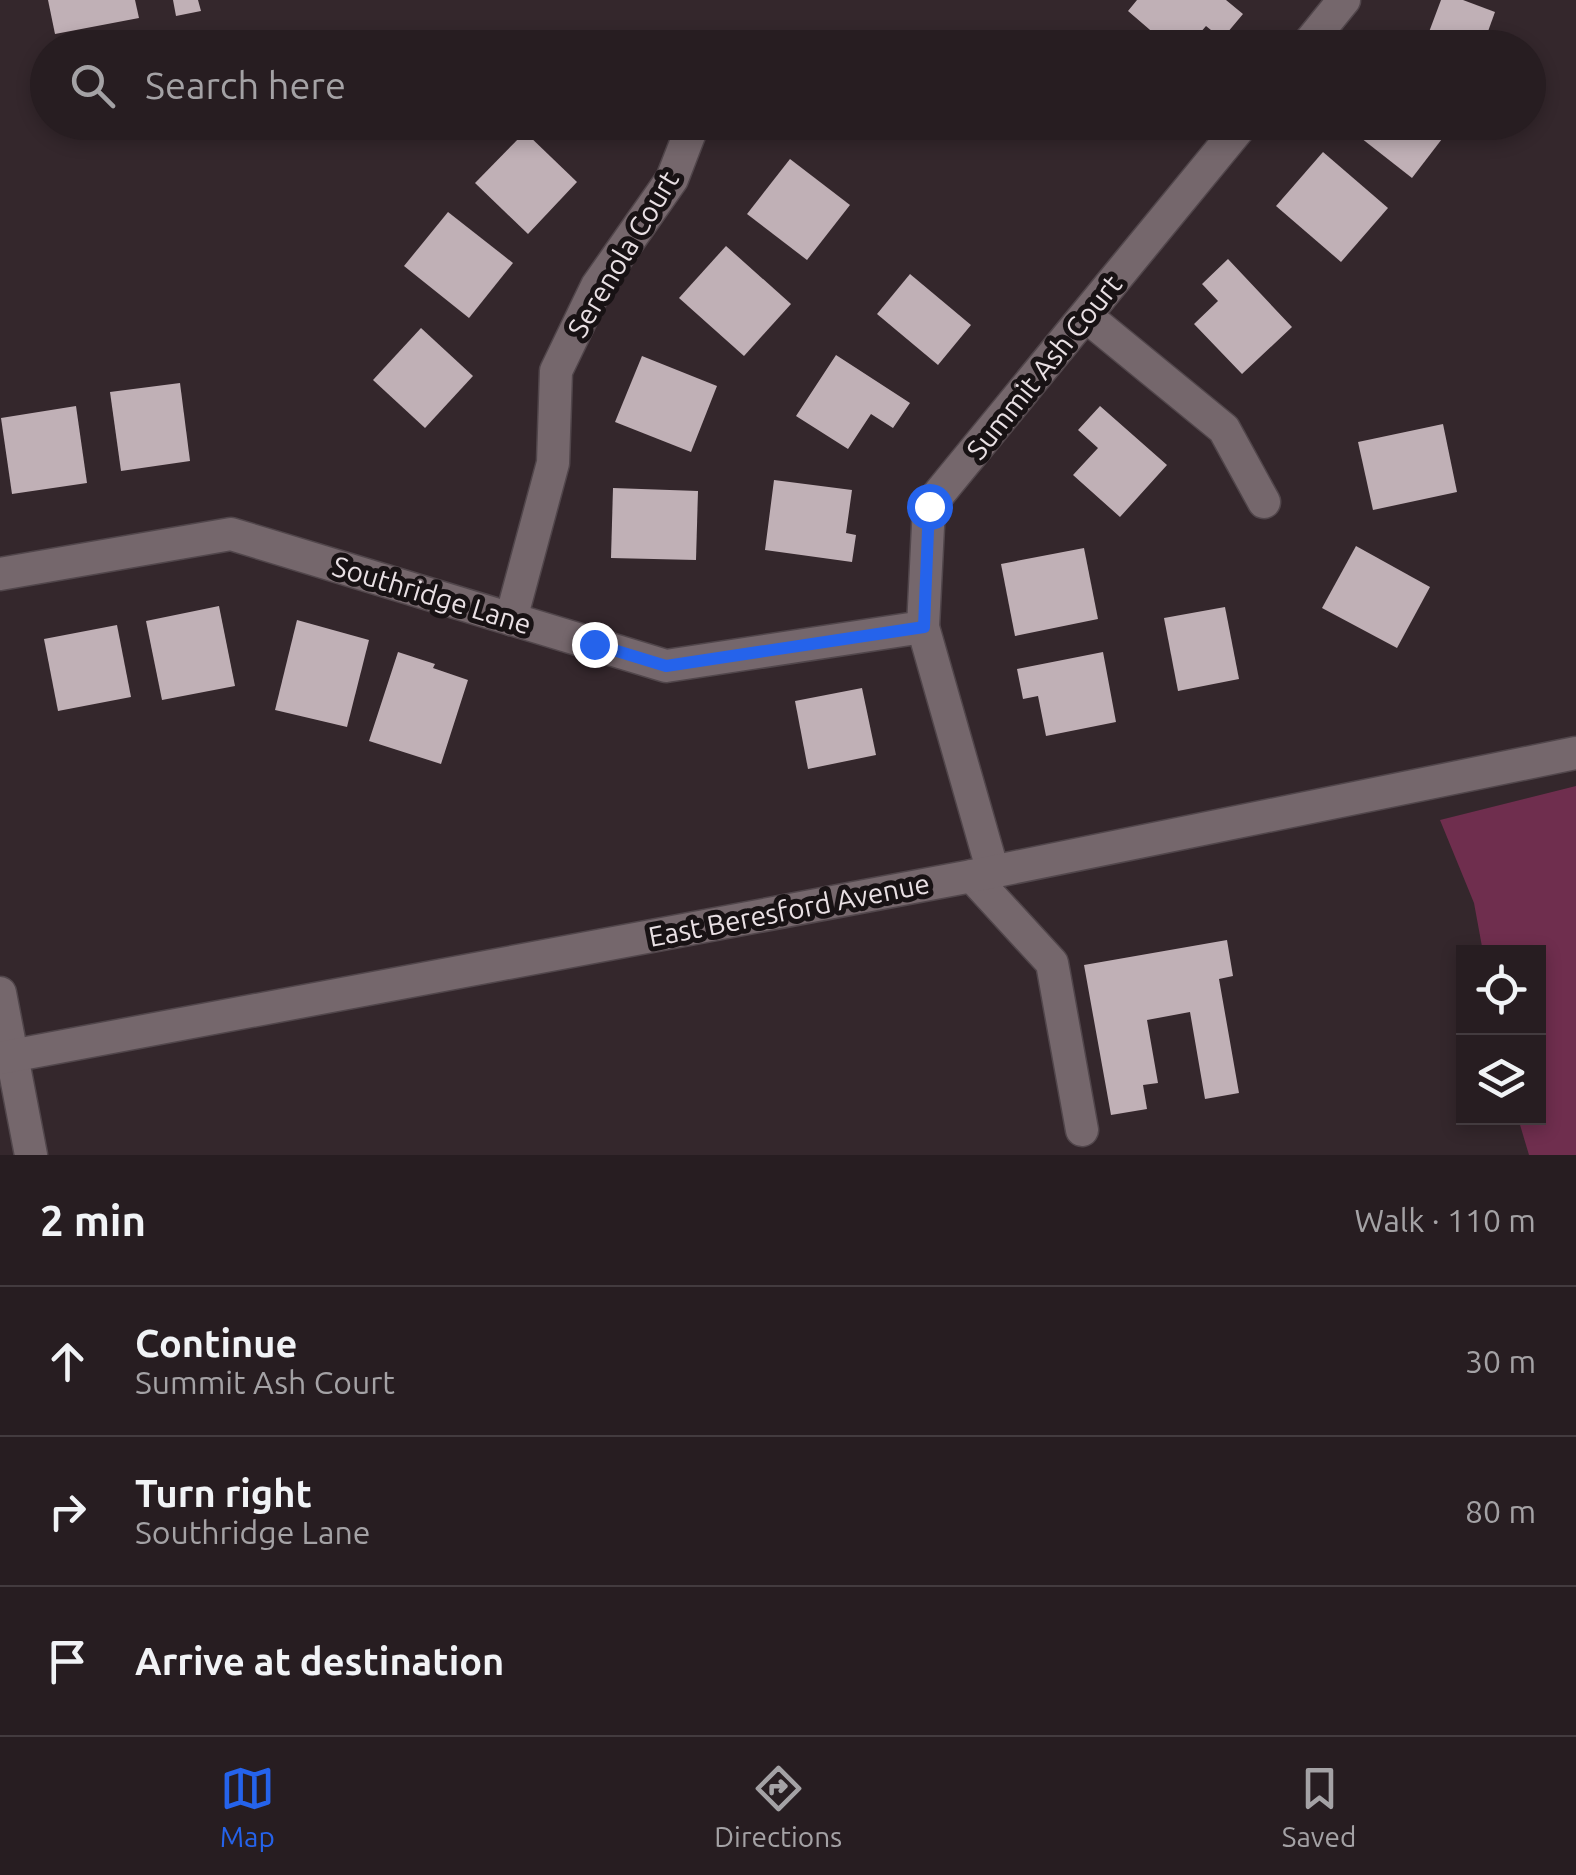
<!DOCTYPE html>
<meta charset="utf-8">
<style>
body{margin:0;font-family:Ubuntu,sans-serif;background:#332a2e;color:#f1f3f6}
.controls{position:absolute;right:30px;bottom:30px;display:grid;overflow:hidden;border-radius:0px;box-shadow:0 5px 15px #0003}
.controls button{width:90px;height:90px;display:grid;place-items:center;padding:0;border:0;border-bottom:2px solid #433b3f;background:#271d21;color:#f1f3f6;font:50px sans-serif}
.stop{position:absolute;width:30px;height:30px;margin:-22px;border:8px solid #2563eb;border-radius:50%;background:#fff}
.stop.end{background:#2563eb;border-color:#fff;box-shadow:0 2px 10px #0008}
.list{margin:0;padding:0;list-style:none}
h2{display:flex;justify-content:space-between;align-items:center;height:130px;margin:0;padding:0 40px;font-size:42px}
h2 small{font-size:32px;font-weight:400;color:#a4a2a5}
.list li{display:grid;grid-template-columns:65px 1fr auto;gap:30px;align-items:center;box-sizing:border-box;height:150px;padding:0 40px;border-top:2px solid #433b3f}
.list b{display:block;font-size:38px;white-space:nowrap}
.list p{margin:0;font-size:32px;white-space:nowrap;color:#a4a2a5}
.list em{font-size:32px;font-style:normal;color:#a4a2a5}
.icon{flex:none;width:55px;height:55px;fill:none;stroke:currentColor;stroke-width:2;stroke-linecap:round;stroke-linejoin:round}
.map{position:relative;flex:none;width:1576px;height:1155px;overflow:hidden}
.search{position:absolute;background:#271d21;box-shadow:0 5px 15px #0003;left:30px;right:30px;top:30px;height:110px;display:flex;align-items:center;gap:25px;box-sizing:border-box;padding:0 35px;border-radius:55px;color:#a4a2a5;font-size:38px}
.sheet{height:580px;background:#271d21}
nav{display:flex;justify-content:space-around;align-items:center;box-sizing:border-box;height:140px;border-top:2px solid #433b3f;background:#271d21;font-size:28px;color:#a4a2a5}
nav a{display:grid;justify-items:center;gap:5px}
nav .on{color:#2563eb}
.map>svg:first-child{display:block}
.green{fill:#6f2e4e}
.building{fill:#c0b0b6}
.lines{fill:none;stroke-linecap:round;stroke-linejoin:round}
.minor-casing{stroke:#51464b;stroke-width:35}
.minor{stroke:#75676c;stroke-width:32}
.route{stroke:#2563eb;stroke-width:12}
.labels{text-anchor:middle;stroke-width:10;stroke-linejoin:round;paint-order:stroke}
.street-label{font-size:28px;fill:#e9e0e4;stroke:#181214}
</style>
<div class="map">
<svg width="1576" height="1155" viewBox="0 0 1576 1155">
<rect width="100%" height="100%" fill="#34272c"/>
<path class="green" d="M1576 786V1155H1529L1518 1118H1538V952H1483L1474 903 1440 820Z"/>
<g class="building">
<path d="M48 0H135L139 18 55 34Z"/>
<path d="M173 0H198L201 11 176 16Z"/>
<path d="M1137 0H1226L1243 14 1222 39 1206 26 1187 48H1171L1128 11Z"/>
<path d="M1441 0H1463L1495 12 1482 48H1423Z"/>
<path d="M1373 122H1455L1412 178 1361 138Z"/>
<path d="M525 132 577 182 528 234 475 183Z"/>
<path d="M1323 152 1388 208 1341 262 1276 206Z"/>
<path d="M790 159 850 205 807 260 747 214Z"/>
<path d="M448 212 513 263 469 318 404 266Z"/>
<path d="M726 246 791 304 744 356 679 298Z"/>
<path d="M1228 259 1292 327 1242 374 1194 324 1218 301 1202 284Z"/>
<path d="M910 274 971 325 938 365 877 314Z"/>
<path d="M421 328 473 376 425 428 373 380Z"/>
<path d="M836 355 910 403 893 428 871 414 848 449 796 416Z"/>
<path d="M642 356 717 386 691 452 615 422Z"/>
<path d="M180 383 190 461 121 471 110 392Z"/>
<path d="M76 406 87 483 12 494 1 418Z"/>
<path d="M1100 406 1167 465 1120 517 1073 475 1098 448 1078 430Z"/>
<path d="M1443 424 1457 492 1373 510 1358 442Z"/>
<path d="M774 480 852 490 846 533 856 535 852 562 765 550Z"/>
<path d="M613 488 698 491 696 560 611 558Z"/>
<path d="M1356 546 1430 587 1397 648 1322 608Z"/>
<path d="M1084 548 1098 619 1015 636 1001 564Z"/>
<path d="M219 606 235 686 162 700 146 621Z"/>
<path d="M1225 607 1239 679 1178 691 1164 618Z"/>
<path d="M297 620 369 640 347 727 275 710Z"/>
<path d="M117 625 131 697 58 711 44 639Z"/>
<path d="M398 652 435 664 433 668 468 680 441 764 369 741Z"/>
<path d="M1103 652 1116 722 1046 736 1038 696 1023 699 1017 669Z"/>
<path d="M862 688 876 755 808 769 795 701Z"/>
<path d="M1227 940 1233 976 1219 979 1239 1093 1205 1099 1190 1012 1147 1020 1158 1083 1143 1085 1147 1109 1111 1115 1084 965Z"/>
</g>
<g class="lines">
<defs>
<g id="minor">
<path d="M1305 48 1344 0"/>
<path d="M1086 316 1224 429 1264 502"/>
<path d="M0 574 231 534 666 666 923 627"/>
<path d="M511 619 553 463 556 371 597 286 672 179 694 122"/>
<path d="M993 872 923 627 929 506 1244 122"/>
<path d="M972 876 1052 963 1082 1130"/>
<path d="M0 993 31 1155"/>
<path d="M0 1058 972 876 1576 753"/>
</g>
</defs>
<use href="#minor" class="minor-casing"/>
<use href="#minor" class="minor"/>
</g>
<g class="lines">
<path class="route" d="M594 644 666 666 924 627 929 506"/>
</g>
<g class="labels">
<g class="street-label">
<text transform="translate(623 254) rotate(-59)" y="10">Serenola Court</text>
<text transform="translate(1044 367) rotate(-51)" y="10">Summit Ash Court</text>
<text transform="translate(432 595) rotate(17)" y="10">Southridge Lane</text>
<text transform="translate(789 910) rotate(-11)" y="10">East Beresford Avenue</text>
</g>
</g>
</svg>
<div class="controls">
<button><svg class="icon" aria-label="locate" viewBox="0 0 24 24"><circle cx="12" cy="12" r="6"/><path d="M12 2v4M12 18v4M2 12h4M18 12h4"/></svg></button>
<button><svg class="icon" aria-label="layers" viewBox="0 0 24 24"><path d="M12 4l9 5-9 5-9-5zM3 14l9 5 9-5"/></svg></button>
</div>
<div class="stop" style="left:929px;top:506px"></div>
<div class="stop end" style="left:594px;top:644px"></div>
<div class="search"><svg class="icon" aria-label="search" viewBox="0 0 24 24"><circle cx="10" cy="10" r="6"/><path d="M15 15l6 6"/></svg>Search here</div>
</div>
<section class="sheet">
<h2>2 min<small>Walk · 110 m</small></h2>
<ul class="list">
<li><svg class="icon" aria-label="ahead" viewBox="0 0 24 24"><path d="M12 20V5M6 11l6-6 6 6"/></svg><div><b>Continue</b><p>Summit Ash Court</p></div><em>30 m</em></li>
<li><svg class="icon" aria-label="right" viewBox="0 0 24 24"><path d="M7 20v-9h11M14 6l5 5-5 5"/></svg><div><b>Turn right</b><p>Southridge Lane</p></div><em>80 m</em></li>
<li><svg class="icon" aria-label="arrive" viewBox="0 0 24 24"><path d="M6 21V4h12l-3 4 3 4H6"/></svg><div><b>Arrive at destination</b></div></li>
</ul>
</section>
<nav>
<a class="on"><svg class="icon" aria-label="map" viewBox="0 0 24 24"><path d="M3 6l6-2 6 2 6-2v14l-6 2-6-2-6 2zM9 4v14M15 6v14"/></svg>Map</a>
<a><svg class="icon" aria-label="directions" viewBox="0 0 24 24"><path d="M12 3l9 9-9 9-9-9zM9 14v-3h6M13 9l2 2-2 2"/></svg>Directions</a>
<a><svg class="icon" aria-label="saved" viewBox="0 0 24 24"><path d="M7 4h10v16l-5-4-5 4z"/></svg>Saved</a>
</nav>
